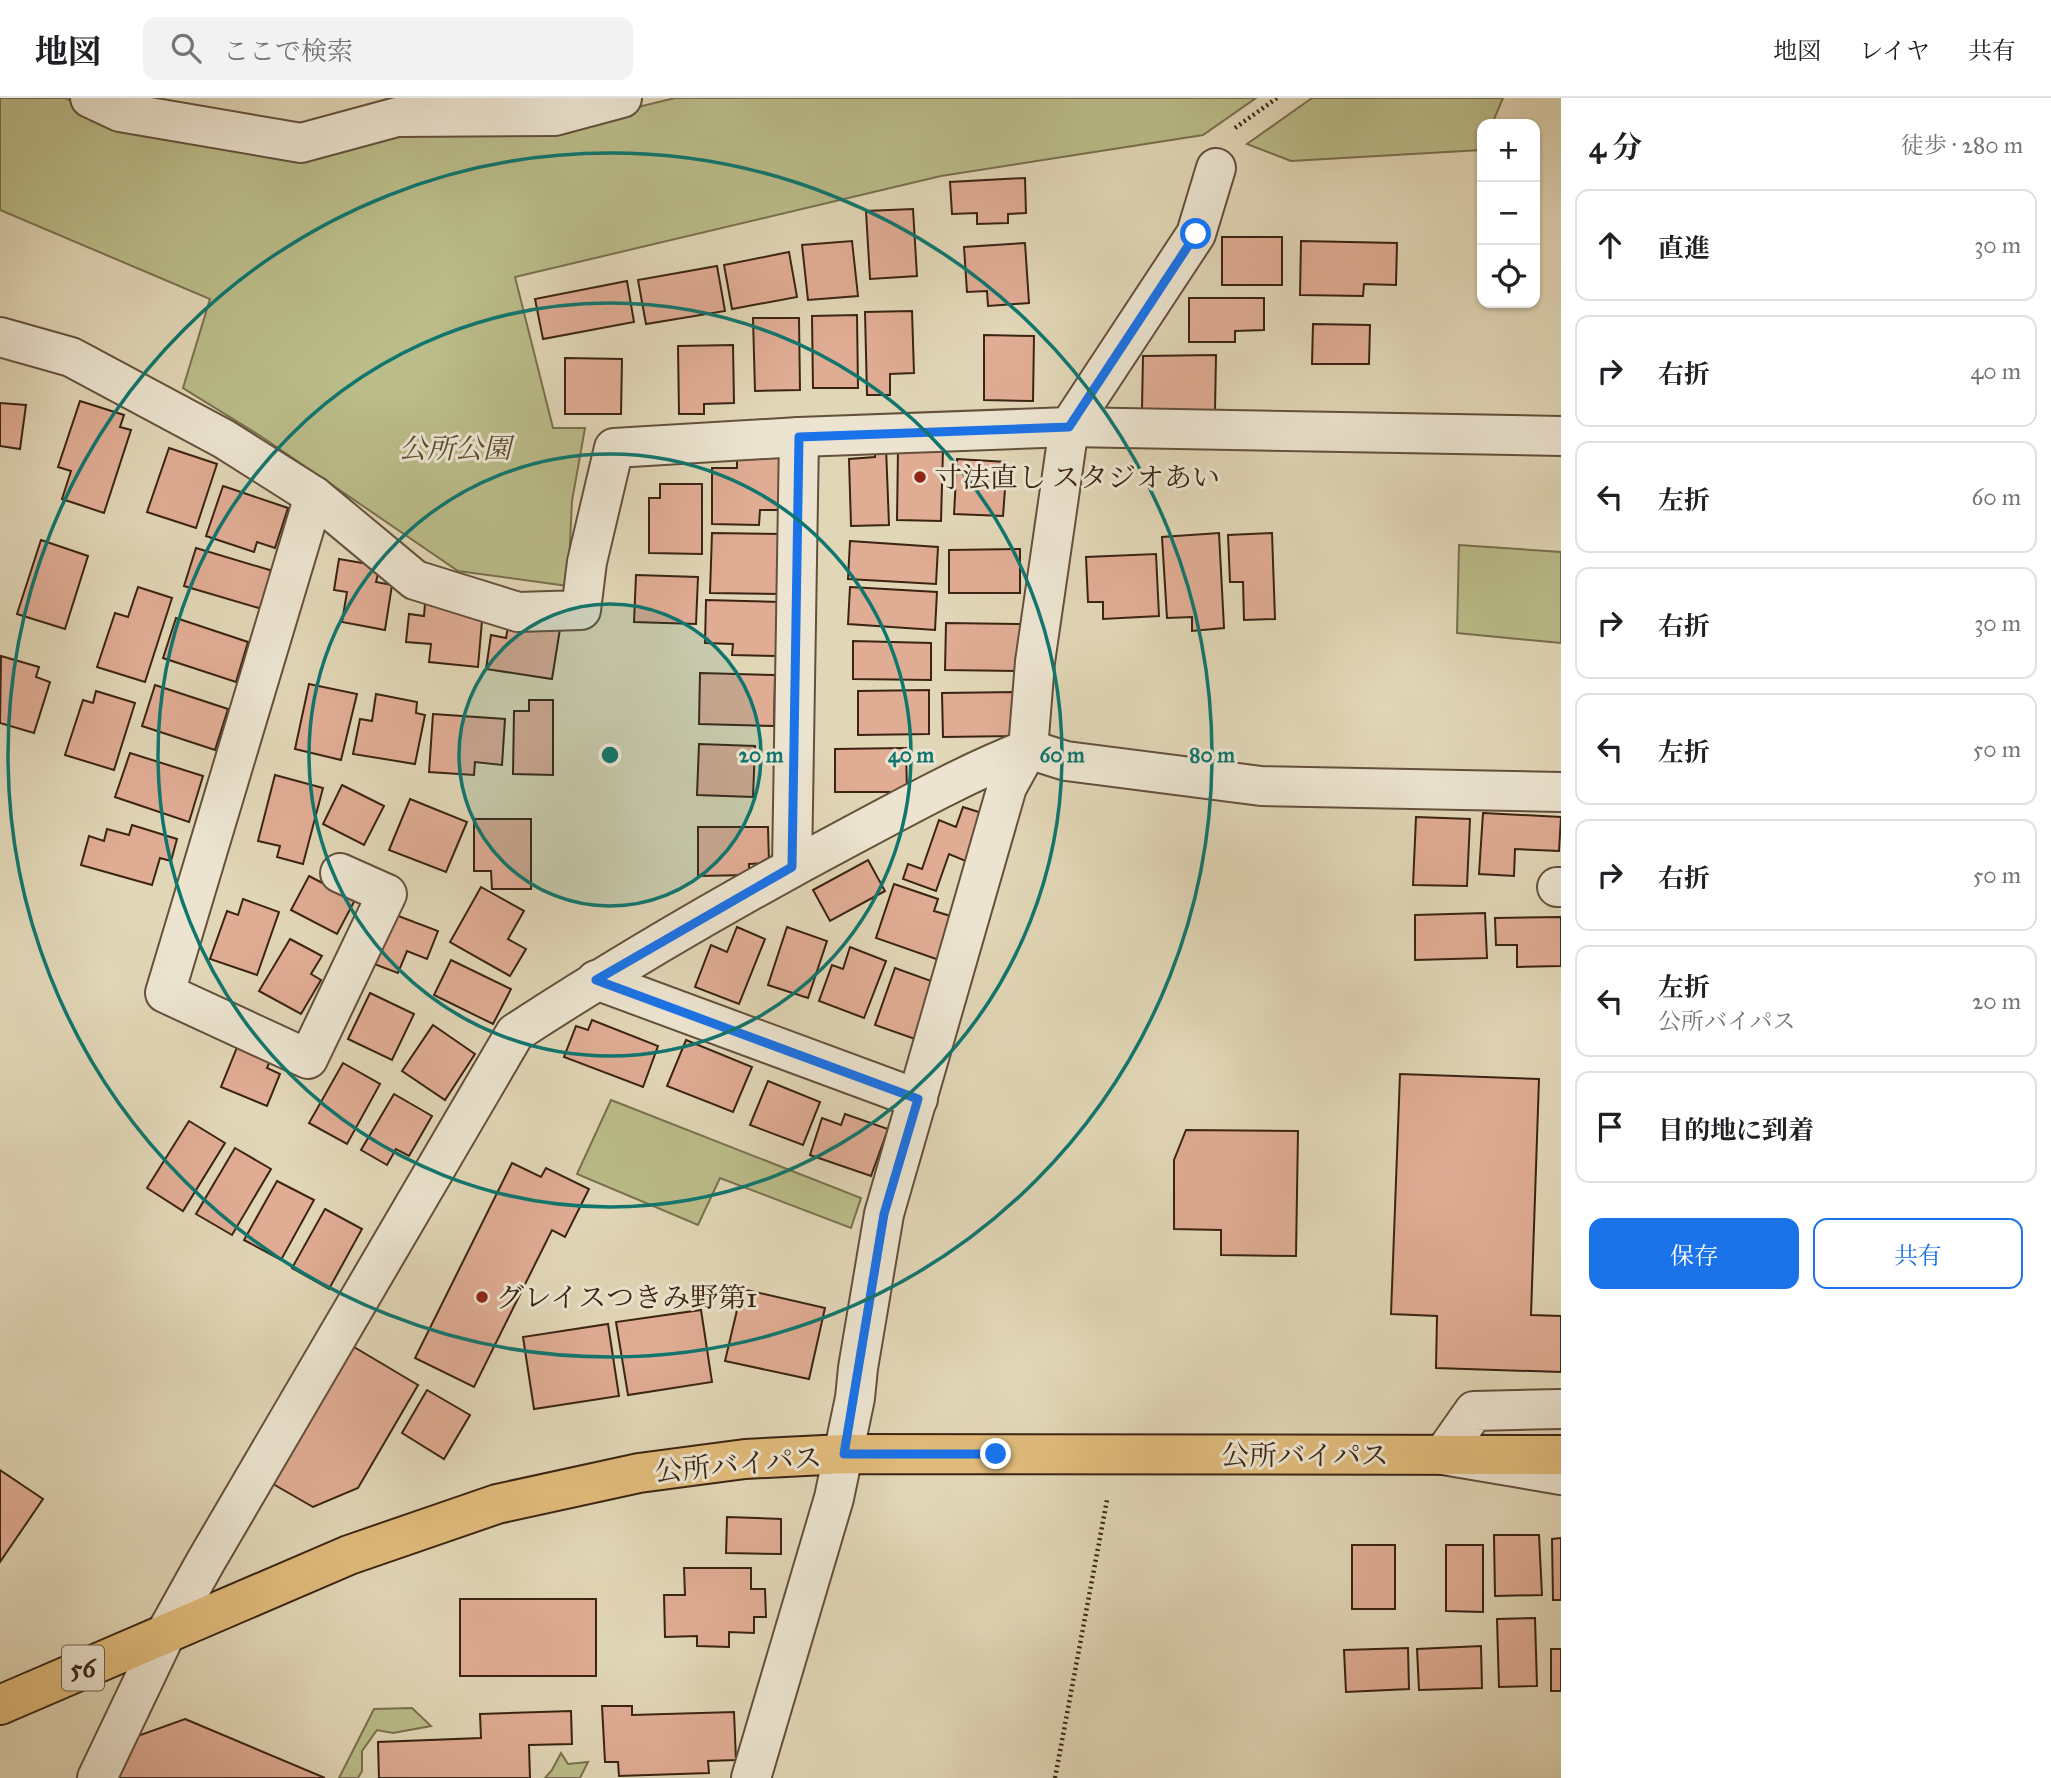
<!DOCTYPE html>
<html lang="ja">
<meta charset="utf-8">
<style>
body{margin:0;font-family:"IM FELL Great Primer","Noto Serif JP",serif;background:#f2f2f2;color:#202124}
.controls{position:absolute;right:21px;top:21px;display:grid;overflow:hidden;border-radius:14px;box-shadow:0 2px 5px #0004}
.controls button{width:63px;height:63px;display:grid;place-items:center;padding:0;border:0;border-bottom:2px solid #e0e0e0;background:#fff;color:#202124;font:35px sans-serif}
.stop{position:absolute;width:21px;height:21px;margin:-16px;border:5px solid #1a73e8;border-radius:50%;background:#fff}
.stop.end{background:#1a73e8;border-color:#fff;box-shadow:0 2px 7px #0008}
.list{margin:0;padding:0;list-style:none}
h2{display:flex;justify-content:space-between;align-items:center;height:91px;margin:0;padding:0 28px;font-size:30px}
h2 small{font-size:23px;font-weight:400;color:#757577}
.list li{display:grid;grid-template-columns:46px 1fr auto;gap:21px;align-items:center;box-sizing:border-box;height:112px;margin:0 14px 14px;padding:0 14px;border:2px solid #e0e0e0;border-radius:14px}
.list b{display:block;font-size:26px;white-space:nowrap}
.list p{margin:0;font-size:23px;white-space:nowrap;color:#757577}
.list em{font-size:23px;font-style:normal;color:#757577}
.actions{display:flex;gap:14px;padding:21px 28px}
.actions a{flex:1;padding:16px 0;border:2px solid #1a73e8;border-radius:14px;text-align:center;font-size:24px;color:#1a73e8}
.actions .main{background:#1a73e8;color:#fff}
.icon{flex:none;width:38px;height:38px;fill:none;stroke:currentColor;stroke-width:2;stroke-linecap:round;stroke-linejoin:round}
.map{position:relative;flex:none;width:1561px;height:1680px;overflow:hidden}
header{display:flex;align-items:center;gap:42px;box-sizing:border-box;height:98px;padding:0 35px;background:#fff;border-bottom:2px solid #e0e0e0}
header strong{font-size:33px}
nav{display:flex;gap:38px;margin-inline-start:auto;font-size:24px}
.search{width:490px;height:63px;background:#f2f2f2;display:flex;align-items:center;gap:18px;box-sizing:border-box;padding:0 24px;border-radius:14px;color:#757577;font-size:26px}
main{display:flex}
aside{flex:1;background:#fff}
.map>svg:first-child{display:block}
.green{fill:#babc89;stroke:#7a704e;stroke-width:2}
.building{fill:#e0ac94;stroke:#3b2412;stroke-width:2}
.lines{fill:none;stroke-linecap:round;stroke-linejoin:round}
.minor-casing{stroke:#64503b;stroke-width:42}
.primary-casing{stroke:#3b2412;stroke-width:42}
.path{stroke:#3b2412;stroke-width:4.5;stroke-dasharray:2 3.5;stroke-linecap:butt}
.minor{stroke:#ece4d0;stroke-width:38}
.primary{stroke:#e0bb7b;stroke-width:38}
.route{stroke:#1a73e8;stroke-width:9}
.ring{fill:none;stroke:#0f766e;stroke-width:3.5}
.poi-dot{fill:#8f2418;stroke:#ece4d0;stroke-width:2.5}
.labels{text-anchor:middle;stroke-width:6;stroke-linejoin:round;paint-order:stroke}
.shield{fill:#ece4d0;stroke:#705e4b;stroke-width:2}
.shield-label{font-size:26px;font-weight:bold;fill:#3b2412}
.park-label{font-size:28px;font-style:italic;fill:#5b4a30;stroke:#ece4d0}
.poi-label{font-size:28px;fill:#3b2412;stroke:#ece4d0;text-anchor:start}
.street-label{font-size:28px;fill:#3b2412;stroke:#ece4d0}
.centre{fill:#0f766e;stroke:#ece4d0;stroke-width:3.5}
.ring-label{font-size:21px;text-anchor:middle;font-weight:bold;fill:#0f766e;stroke:#ece4d0;stroke-width:6;stroke-linejoin:round;paint-order:stroke}
</style>
<header>
<strong>地図</strong>
<div class="search"><svg class="icon" aria-label="search" viewBox="0 0 24 24"><circle cx="10" cy="10" r="6"/><path d="M15 15l6 6"/></svg>ここで検索</div>
<nav><a>地図</a><a>レイヤ</a><a>共有</a></nav>
</header>
<main>
<div class="map">
<svg width="1561" height="1680" viewBox="0 0 1561 1680">
<rect width="100%" height="100%" fill="#e1d6b6"/>
<filter id="stains"><feTurbulence type="fractalNoise" baseFrequency=".00286" numOctaves="4"/><feColorMatrix values="0 0 0 0 .2 0 0 0 0 .09 0 0 0 0 .02 0 0 0 .5 -.17"/></filter>
<radialGradient id="worn" r=".72"><stop offset=".6" stop-color="#630" stop-opacity="0"/><stop offset="1" stop-color="#630" stop-opacity=".3"/></radialGradient>
<g class="green">
<path d="M0 0H65L116 23 398 29 560 28 675 0H1256L1203 37 941 78 515 179 553 330H585L572 403 568 488 458 473 262 339 183 290 210 201 0 112Z"/>
<path d="M1312 0H1503L1492 26H1482L1481 52 1291 63 1247 46Z"/>
<path d="M1459 447 1561 454V545L1457 535Z"/>
<path d="M611 1002 861 1100 851 1130 720 1080 698 1127 577 1076Z"/>
<path d="M412 1610 431 1628 393 1635 377 1632 362 1653V1673L358 1680H339L374 1611Z"/>
<path d="M561 1655 568 1666 588 1664 580 1680H545L552 1672Z"/>
</g>
<g class="building">
<path d="M1025 80 1026 115 1008 116V125L977 126V115L952 116 950 84Z"/>
<path d="M913 111 917 178 870 181 866 113Z"/>
<rect x="1222" y="139" width="60" height="48"/>
<path d="M852 143 858 198 808 202 802 147Z"/>
<path d="M1301 143 1397 145 1396 187 1364 186 1363 198 1300 197Z"/>
<path d="M1025 145 1029 205 988 208 987 193 967 194 964 149Z"/>
<path d="M789 154 797 199 732 211 724 167Z"/>
<path d="M717 168 725 213 646 226 638 182Z"/>
<path d="M627 183 634 224 543 241 535 201Z"/>
<path d="M1189 200H1264V232L1235 233V244H1189Z"/>
<path d="M912 213 914 275 890 276V297H867L865 214Z"/>
<path d="M857 217 858 290H813L812 218Z"/>
<path d="M753 220H799L800 292 755 293Z"/>
<path d="M1313 226 1370 227 1369 266H1312Z"/>
<path d="M984 237 1034 238 1033 303 984 302Z"/>
<path d="M733 247 734 305 704 306V316H679L678 248Z"/>
<path d="M1216 257 1215 313 1142 311 1143 258Z"/>
<path d="M565 260 622 261 621 316H565Z"/>
<path d="M80 303 124 317 120 329 131 332 104 415 62 401 71 373 58 369Z"/>
<path d="M0 305 26 307 20 351 0 348Z"/>
<path d="M875 349H886L889 427 851 428 849 361 875 359Z"/>
<path d="M169 350 217 366 196 430 147 414Z"/>
<path d="M898 350 943 351 941 423 897 422Z"/>
<path d="M737 359 790 360V412H760L759 427 712 426V370H737Z"/>
<path d="M957 361 1007 364 1003 418 954 416Z"/>
<path d="M660 386H702V456L649 455V400H660Z"/>
<path d="M223 388 288 410 275 450 257 444 254 454 206 438Z"/>
<path d="M712 435 783 436 782 496 710 495Z"/>
<path d="M1219 435 1224 530 1192 533V519L1167 520 1162 439Z"/>
<path d="M1272 435 1275 521 1244 522 1243 484H1230L1228 437Z"/>
<path d="M41 442 88 458 65 531 17 516Z"/>
<path d="M850 443 938 449 936 486 848 481Z"/>
<path d="M196 450 273 473 262 511 184 488Z"/>
<path d="M1020 451V495H949V452Z"/>
<path d="M1156 456 1159 518 1103 521V504H1088L1086 459Z"/>
<path d="M339 461 380 468 376 484 392 487 385 532 342 524 347 494 334 492Z"/>
<path d="M636 477 698 479 696 526 634 524Z"/>
<path d="M138 489 172 500 145 584 97 569 115 515 128 519Z"/>
<path d="M850 489 937 494 935 532 848 526Z"/>
<path d="M706 502 780 504 779 558 732 557 733 546 705 545Z"/>
<path d="M425 505 483 511 478 569 429 564 431 546 406 544 409 516 424 518Z"/>
<path d="M176 520 248 544 236 584 163 560Z"/>
<path d="M509 523 560 531 552 581 486 571 491 537 506 540Z"/>
<path d="M946 525 1022 526V573L945 572Z"/>
<path d="M853 543 931 545V582L853 581Z"/>
<path d="M1 558 39 569 36 579 50 584 34 635 0 625Z"/>
<path d="M700 575 775 577 774 628 699 626Z"/>
<path d="M309 586 357 596 341 662 295 651Z"/>
<path d="M155 587 228 611 215 652 142 628Z"/>
<path d="M929 592V636L858 637V593Z"/>
<path d="M96 593 135 605 114 672 65 657 83 602 93 605Z"/>
<path d="M1015 594V638L943 639 942 595Z"/>
<path d="M376 596 417 604 416 615 425 617 415 666 353 656 360 621 372 623Z"/>
<path d="M529 602H553V677L513 676 514 613H529Z"/>
<path d="M433 616 505 621 502 667 475 664 474 677 429 674Z"/>
<path d="M699 646 755 648 753 699 697 697Z"/>
<path d="M906 650 907 694H835V651Z"/>
<path d="M130 655 203 678 189 724 115 699Z"/>
<path d="M275 677 323 690 303 766 277 759 280 748 258 743Z"/>
<path d="M342 687 384 708 364 747 323 726Z"/>
<path d="M410 701 467 724 446 774 389 752Z"/>
<path d="M963 709 985 716 968 764 949 756 936 793 903 781 908 766 922 771 939 722 956 729Z"/>
<path d="M1483 715 1561 719 1559 753 1515 751 1514 778 1479 776Z"/>
<path d="M1416 719 1470 721 1467 788 1413 787Z"/>
<path d="M474 721H531V791H492L491 773H474Z"/>
<path d="M132 727 177 741 171 763 160 760 152 787 81 767 89 738 104 743 107 731 129 737Z"/>
<path d="M698 729H768L769 765 749 766V777L698 778Z"/>
<path d="M868 762 885 793 830 823 813 792Z"/>
<path d="M309 778 355 802 337 836 291 812Z"/>
<path d="M894 786 938 801 934 813 954 819 939 862 876 840Z"/>
<path d="M481 789 524 813 508 841 526 851 510 878 450 844Z"/>
<path d="M243 801 279 814 257 877 210 861 227 813 238 817Z"/>
<path d="M1485 815 1487 860 1415 862V817Z"/>
<path d="M393 816 438 833 427 861 407 853 398 875 374 866Z"/>
<path d="M1561 819V868L1517 869V847H1496L1495 820Z"/>
<path d="M737 829 765 841 739 906 695 889 711 847 727 854Z"/>
<path d="M787 829 827 843 808 900 768 887Z"/>
<path d="M290 841 322 858 311 876 321 882 301 916 259 893Z"/>
<path d="M850 849 886 863 864 920 819 903 832 867 843 871Z"/>
<path d="M451 862 511 891 493 926 434 897Z"/>
<path d="M895 870 934 884 915 941 875 927Z"/>
<path d="M370 895 414 916 392 962 348 941Z"/>
<path d="M592 922 658 948 643 989 564 959 576 928 588 932Z"/>
<path d="M433 927 475 956 445 1002 402 973Z"/>
<path d="M240 942 273 956 267 970 280 976 267 1008 221 989Z"/>
<path d="M686 942 752 969 733 1014 667 988Z"/>
<path d="M343 965 380 986 347 1046 309 1025Z"/>
<path d="M1400 976 1539 981 1531 1217 1561 1218V1274L1436 1270 1437 1218 1391 1216Z"/>
<path d="M768 983 820 1004 803 1047 750 1027Z"/>
<path d="M394 996 432 1018 409 1058 396 1051 387 1067 361 1052Z"/>
<path d="M845 1016 888 1031 871 1078 810 1057 822 1020 841 1027Z"/>
<path d="M189 1023 225 1045 183 1113 147 1090Z"/>
<path d="M1186 1032 1298 1033 1296 1158 1221 1157V1132L1174 1131V1062Z"/>
<path d="M235 1050 271 1071 232 1137 196 1116Z"/>
<path d="M512 1065 541 1079 546 1070 589 1091 565 1139 552 1132 474 1289 415 1260Z"/>
<path d="M277 1083 314 1102 281 1162 244 1142Z"/>
<path d="M325 1111 362 1131 329 1191 292 1170Z"/>
<path d="M742 1191 825 1210 809 1281 725 1263Z"/>
<path d="M701 1212 712 1284 628 1297 616 1224Z"/>
<path d="M608 1226 619 1298 534 1311 523 1239Z"/>
<path d="M354 1249 418 1287 358 1390 313 1409 273 1386Z"/>
<path d="M427 1292 470 1317 444 1361 402 1335Z"/>
<path d="M0 1372 43 1401 0 1464Z"/>
<path d="M727 1419 781 1421V1456L726 1455Z"/>
<path d="M1494 1437H1539L1542 1497 1495 1498Z"/>
<path d="M1561 1440V1502H1553L1552 1441Z"/>
<rect x="1352" y="1447" width="43" height="64"/>
<path d="M1446 1447H1483V1514L1446 1513Z"/>
<path d="M684 1470H751V1491H765L766 1519H754V1535L729 1534V1549L697 1548V1538L665 1539 664 1497H685Z"/>
<rect x="460" y="1501" width="136" height="77"/>
<path d="M1535 1520 1537 1588 1499 1589 1497 1521Z"/>
<path d="M1481 1548 1482 1590 1419 1592 1417 1551Z"/>
<path d="M1408 1550 1409 1591 1346 1594 1344 1552Z"/>
<rect x="1551" y="1551" width="10" height="42"/>
<path d="M602 1608H632V1617L734 1614 736 1662 708 1663 709 1675 619 1678 618 1664H605Z"/>
<path d="M571 1613 572 1646 529 1647 530 1680H379L378 1644 481 1640 480 1616Z"/>
<path d="M185 1621 325 1680H116L132 1640Z"/>
</g>
<g class="lines">
<defs>
<g id="minor">
<path d="M90 0 120 14 301 45 397 19 555 18 622 0"/>
<path d="M0 239 71 259 224 341 314 398 415 482 518 514 581 512 587 464 614 350 799 339 1069 329 1561 338"/>
<path d="M314 398 165 895 308 961 387 796 340 775"/>
<path d="M792 769 799 339"/>
<path d="M1557 789H1561"/>
<path d="M596 882 918 1001"/>
<path d="M1561 1311 1474 1313 1443 1357 1561 1377"/>
<path d="M97 1680 167 1533 206 1463 515 935C624 864 736 799 851 738 909 707 967 675 1028 651L1066 663 1261 688 1561 694"/>
<path d="M751 1680 834 1400 855 1300 858 1270 884 1116 1007 689 1028 651 1035 564 1069 329 1196 136 1216 70"/>
</g>
<path id="primary" d="M0 1607 349 1457 497 1406 639 1375 745 1361 844 1356 1561 1357"/>
</defs>
<use href="#minor" class="minor-casing"/>
<use href="#primary" class="primary-casing"/>
<g class="path">
<path d="M1235 30 1277 0"/>
<path d="M1055 1680 1107 1402"/>
</g>
<use href="#minor" class="minor"/>
<use href="#primary" class="primary"/>
</g>
<g class="lines">
<path class="route" d="M996 1356H844L884 1116 918 1001 596 882 792 769 799 339 1069 329 1196 136"/>
</g>
<circle cx="610" cy="657" r="151" fill="#0f766e" fill-opacity=".12"/>
<g class="ring">
<circle cx="610" cy="657" r="151"/>
<circle cx="610" cy="657" r="301"/>
<circle cx="610" cy="657" r="452"/>
<circle cx="610" cy="657" r="602"/>
</g>
<g class="poi-dot">
<circle cx="920" cy="379" r="7"/>
<circle cx="482" cy="1199" r="7"/>
</g>
<g class="labels">
<rect class="shield" x="62" y="1547.5" width="42" height="45" rx="5"/>
<g class="shield-label">
<text x="83" y="1579">56</text>
</g>
<g class="park-label">
<text x="455" y="360">公所公園</text>
</g>
<g class="poi-label">
<text x="934" y="389">寸法直し スタジオあい</text>
<text x="496" y="1209">グレイスつきみ野第1</text>
</g>
<g class="street-label">
<text x="1305" y="1367">公所バイパス</text>
<text transform="translate(738 1366) rotate(-5)" y="10">公所バイパス</text>
</g>
</g>
<circle cx="610" cy="657" r="10" class="centre"/>
<g class="ring-label">
<text x="761" y="664">20 m</text>
<text x="911" y="664">40 m</text>
<text x="1062" y="664">60 m</text>
<text x="1212" y="664">80 m</text>
</g>
<rect width="100%" height="100%" filter="url(#stains)"/>
<rect width="100%" height="100%" fill="url(#worn)"/>
</svg>
<div class="controls">
<button>+</button>
<button>−</button>
<button><svg class="icon" aria-label="locate" viewBox="0 0 24 24"><circle cx="12" cy="12" r="6"/><path d="M12 2v4M12 18v4M2 12h4M18 12h4"/></svg></button>
</div>
<div class="stop" style="left:1196px;top:136px"></div>
<div class="stop end" style="left:996px;top:1356px"></div>
</div>
<aside>
<h2>4 分<small>徒歩 · 280 m</small></h2>
<ul class="list">
<li><svg class="icon" aria-label="ahead" viewBox="0 0 24 24"><path d="M12 20V5M6 11l6-6 6 6"/></svg><div><b>直進</b></div><em>30 m</em></li>
<li><svg class="icon" aria-label="right" viewBox="0 0 24 24"><path d="M7 20v-9h11M14 6l5 5-5 5"/></svg><div><b>右折</b></div><em>40 m</em></li>
<li><svg class="icon" aria-label="left" viewBox="0 0 24 24"><path d="M17 20v-9H6M10 6l-5 5 5 5"/></svg><div><b>左折</b></div><em>60 m</em></li>
<li><svg class="icon" aria-label="right" viewBox="0 0 24 24"><path d="M7 20v-9h11M14 6l5 5-5 5"/></svg><div><b>右折</b></div><em>30 m</em></li>
<li><svg class="icon" aria-label="left" viewBox="0 0 24 24"><path d="M17 20v-9H6M10 6l-5 5 5 5"/></svg><div><b>左折</b></div><em>50 m</em></li>
<li><svg class="icon" aria-label="right" viewBox="0 0 24 24"><path d="M7 20v-9h11M14 6l5 5-5 5"/></svg><div><b>右折</b></div><em>50 m</em></li>
<li><svg class="icon" aria-label="left" viewBox="0 0 24 24"><path d="M17 20v-9H6M10 6l-5 5 5 5"/></svg><div><b>左折</b><p>公所バイパス</p></div><em>20 m</em></li>
<li><svg class="icon" aria-label="arrive" viewBox="0 0 24 24"><path d="M6 21V4h12l-3 4 3 4H6"/></svg><div><b>目的地に到着</b></div></li>
</ul>
<div class="actions"><a class="main">保存</a><a>共有</a></div>
</aside>
</main>
